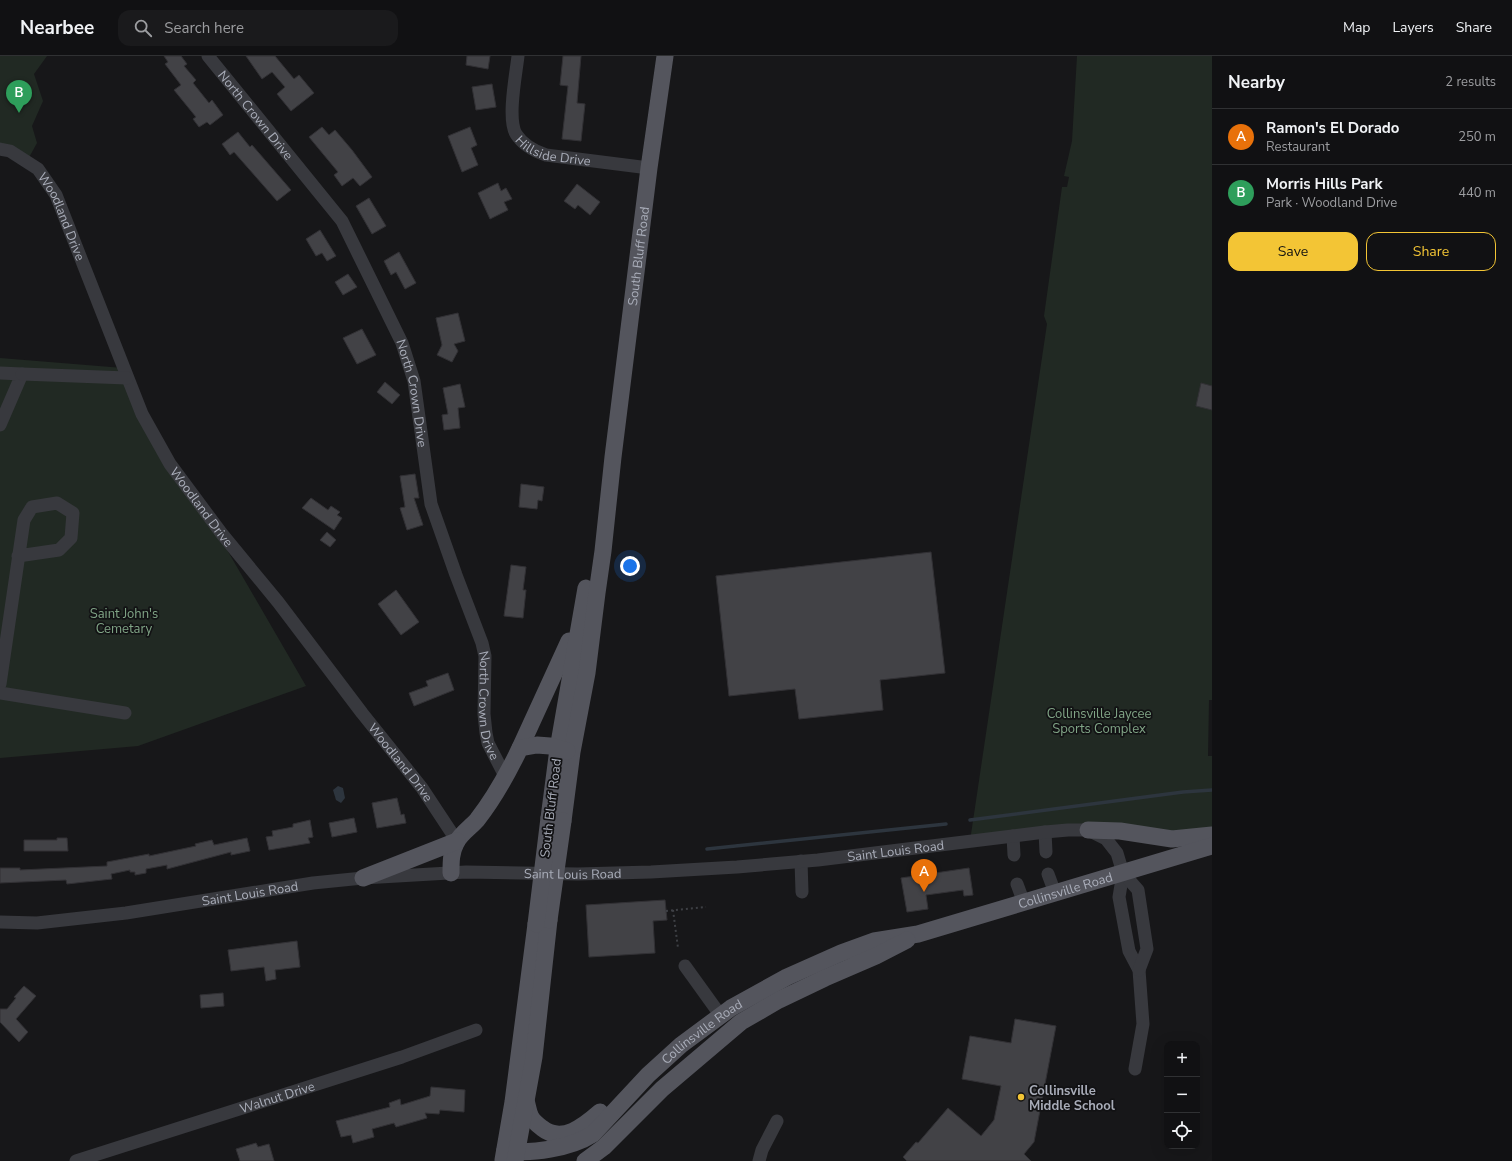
<!DOCTYPE html>
<meta charset="utf-8">
<style>
body{margin:0;font-family:"Nunito Sans",sans-serif;background:#1a1a1c;color:#f1f3f6}
.controls{position:absolute;right:12px;bottom:12px;display:grid;overflow:hidden;border-radius:8px;box-shadow:0 4px 16px #0002}
.controls button{width:36px;height:36px;display:grid;place-items:center;padding:0;border:0;border-bottom:1px solid #303133;background:#111113;color:#f1f3f6;font:20px sans-serif}
.you{position:absolute;left:630px;top:510px;width:14px;height:14px;margin:-10px;border:3px solid #fff;border-radius:50%;background:#1a73e8;box-shadow:0 0 0 6px #1a73e833}
.badge{display:grid;place-items:center;width:26px;height:26px;border-radius:50%;background:#f3c535;color:#fff;font-size:13px;font-weight:700}
.pin{position:absolute;translate:-50% -33px;filter:drop-shadow(0 1px 2px #0008)}
.pin::after{content:'';position:absolute;top:21px;width:14px;height:12px;background:inherit;clip-path:polygon(0 0,100% 0,50% 100%)}
.list{margin:0;padding:0;list-style:none}
h2{display:flex;justify-content:space-between;align-items:center;height:52px;margin:0;padding:0 16px;font-size:17px}
h2 small{font-size:13px;font-weight:400;color:#9c9da0}
.list li{display:grid;grid-template-columns:26px 1fr auto;gap:12px;align-items:center;box-sizing:border-box;height:56px;padding:0 16px;border-top:1px solid #303133}
.list b{display:block;font-size:15px;white-space:nowrap}
.list p{margin:0;font-size:13px;white-space:nowrap;color:#9c9da0}
.list em{font-size:13px;font-style:normal;color:#9c9da0}
.actions{display:flex;gap:8px;padding:12px 16px}
.actions a{flex:1;padding:9px 0;border:1px solid #f3c535;border-radius:12px;text-align:center;font-size:14px;color:#f3c535}
.actions .main{background:#f3c535;color:#111}
.icon{flex:none;width:22px;height:22px;fill:none;stroke:currentColor;stroke-width:2;stroke-linecap:round;stroke-linejoin:round}
.map{position:relative;flex:none;width:1212px;height:1105px;overflow:hidden}
header{display:flex;align-items:center;gap:24px;box-sizing:border-box;height:56px;padding:0 20px;background:#111113;border-bottom:1px solid #303133}
header strong{font-size:19px}
nav{display:flex;gap:22px;margin-inline-start:auto;font-size:14px}
.search{width:280px;height:36px;background:#1a1a1c;display:flex;align-items:center;gap:10px;box-sizing:border-box;padding:0 14px;border-radius:12px;color:#9c9da0;font-size:15px}
main{display:flex}
aside{flex:1;background:#111113}
.map>svg:first-child{display:block}
.green{fill:#212923}
.water{fill:#2d353e}
.lines{fill:none;stroke-linecap:round;stroke-linejoin:round}
.stream{stroke:#2d353e;stroke-width:3.5}
.building{fill:#424246;stroke:#323135}
.path{stroke:#3e4045;stroke-width:2;stroke-dasharray:2 3;stroke-linecap:butt}
.minor{stroke:#38393e;stroke-width:13}
.major{stroke:#54555d;stroke-width:17}
.major-bridge{stroke:#54555d;stroke-width:17}
.poi-dot{fill:#f3c535;stroke:#121214;stroke-width:1.5}
.labels{text-anchor:middle;stroke-width:3.5;stroke-linejoin:round;paint-order:stroke}
.street-label{font-size:13px;fill:#a9adb9;stroke:#121214}
.park-label{font-size:13px;fill:#80a486;stroke:#121214}
.poi-label{font-size:13px;font-weight:bold;fill:#a9adb9;stroke:#121214;text-anchor:start}
</style>
<header>
<strong>Nearbee</strong>
<div class="search"><svg class="icon" aria-label="search" viewBox="0 0 24 24"><circle cx="10" cy="10" r="6"/><path d="M15 15l6 6"/></svg>Search here</div>
<nav><a>Map</a><a>Layers</a><a>Share</a></nav>
</header>
<main>
<div class="map">
<svg width="1212" height="1105" viewBox="0 0 1212 1105">
<rect width="100%" height="100%" fill="#171719"/>
<g class="green">
<path d="M0 0H47L34 18 43 45 32 70 37 87 27 105 0 93Z"/>
<path d="M1077 0H1212V644H1209L1208 700H1212V777L1120 775 970 785 1047 268 1044 260 1062 131H1067L1069 121 1064 120 1072 85Z"/>
<path d="M0 302 123 312 153 378 201 449 306 630 138 690 0 702Z"/>
</g>
<path class="water" d="M338 730 343 732 345 742 341 747 336 744 333 734Z"/>
<g class="lines">
<g class="stream">
<path d="M970 764 1183 736 1212 734"/>
<path d="M707 793 946 768"/>
</g>
</g>
<g class="building">
<path d="M164 0H181L187 8 184 10 196 24 193 27 209 47 212 44 223 59 210 69 207 66 199 71 193 63 196 61 174 34 181 29 165 8 168 6Z"/>
<path d="M246 0H275L294 23 299 19 314 37 291 55 277 38 285 31 272 16 262 23Z"/>
<path d="M467 0H490L488 13 466 9Z"/>
<path d="M563 0H581L577 47 585 48 581 85 562 83 568 30 560 29Z"/>
<path d="M492 28 496 51 476 54 472 31Z"/>
<path d="M322 71 329 79 335 74 352 94 372 121 360 130 353 122 342 130 334 119 338 116 309 81Z"/>
<path d="M470 71 477 89 471 92 478 109 462 116 448 80Z"/>
<path d="M238 76 250 91 252 89 291 134 277 145 234 96 230 99 222 88Z"/>
<path d="M498 127 501 135 506 132 512 143 504 146 508 154 490 163 478 137Z"/>
<path d="M577 128 600 146 590 159 578 149 575 153 564 145Z"/>
<path d="M369 142 386 170 372 178 356 150Z"/>
<path d="M320 174 336 200 327 205 322 197 316 200 306 183Z"/>
<path d="M399 196 416 227 405 233 396 216 391 219 384 205Z"/>
<path d="M348 218 357 231 343 239 335 226Z"/>
<path d="M458 257 465 285 454 288 458 295 452 306 437 299 442 289 436 262Z"/>
<path d="M362 273 376 299 357 308 343 282Z"/>
<path d="M385 326 400 339 392 348 377 336Z"/>
<path d="M1201 327 1212 330V354L1196 350Z"/>
<path d="M460 328 465 351 458 352 460 372 444 374 442 359 448 358 443 332Z"/>
<path d="M415 418 419 442H414L423 469 407 474 400 452 405 451 400 420Z"/>
<path d="M521 428 544 431 542 445 538 444 537 453 519 451Z"/>
<path d="M311 442 328 454 331 450 340 456 337 459 342 462 334 474 302 452Z"/>
<path d="M327 476 336 484 330 491 320 484Z"/>
<path d="M931 496 945 617 880 624 883 654 799 663 795 633 729 640 716 520Z"/>
<path d="M511 509 526 511 523 534H526L523 562 504 560Z"/>
<path d="M396 534 419 566 401 579 378 548Z"/>
<path d="M448 617 454 634 414 650 409 637 428 630 426 625Z"/>
<path d="M397 742 401 759 404 758 406 767 377 772 372 747Z"/>
<path d="M354 762 357 776 332 781 329 767Z"/>
<path d="M310 764 313 781 308 782 310 787 269 794 266 781 273 780 272 775 293 771V768Z"/>
<path d="M57 782H67L68 795H24V784H57Z"/>
<path d="M247 782 250 795 231 799V796L167 813V809L146 813V817L135 819V816H130V814L111 818 112 823 67 828 66 824 0 827V812H20V814L107 810V806L149 798V800L196 790 195 788 212 784 214 789Z"/>
<path d="M969 812 973 839 964 840 963 834 926 839 928 853 907 856 901 822Z"/>
<path d="M665 844 667 864 653 865 655 897 589 901 586 849Z"/>
<path d="M297 885 300 911 275 914 276 923 266 925 264 911 231 915 228 894Z"/>
<path d="M24 930 36 940 16 963 28 976 19 986 0 966V953H7L16 942 14 941Z"/>
<path d="M223 937 224 950 201 952 200 939Z"/>
<path d="M1015 963 1056 970 1034 1086 1024 1098 1031 1105H907L903 1101 916 1086 918 1087 948 1052 981 1080 994 1064 1001 1030 962 1023 970 980 1011 987Z"/>
<path d="M431 1031 465 1034 464 1056 440 1054 439 1058 425 1057 427 1062 396 1071 394 1067 372 1073 374 1081 353 1087 351 1079 341 1081 336 1065 390 1051 389 1047 400 1043 401 1049 430 1040Z"/>
<path d="M256 1087 258 1091 269 1088 274 1105H240L236 1093Z"/>
</g>
<g class="lines">
<g class="path">
<path d="M673 854 678 892"/>
<path d="M666 855 706 851"/>
</g>
<g class="minor">
<path id="s1" d="M208 0 342 165 402 287 414 325 431 448 456 519 482 587 485 600 484 658 486 677 488 687 506 722"/>
<path id="s2" d="M518 0C516 18 507 63 516 78 523 89 534 95 546 99L649 112"/>
<path id="s3" d="M0 93 10 95 38 113 56 139 142 358 170 408 222 478 278 546 362 657 422 732 457 785"/>
<path d="M0 317 22 318 0 369"/>
<path d="M22 318 127 322"/>
<path d="M0 628 24 464 32 451 57 447 73 457 71 482 59 494 18 500"/>
<path d="M0 637 125 657"/>
<path d="M1045 776 1046 796"/>
<path d="M1013 780 1014 799"/>
<path d="M801 805 802 836"/>
<path d="M1123 817 1119 841 1129 895 1139 914 1143 968 1135 1013"/>
<path d="M1048 818 1055 837"/>
<path d="M1017 828 1024 847"/>
<path id="s4" d="M0 866 37 867 126 857 313 827 363 822 466 816 578 818 651 816 737 811 818 804 1045 776 1068 774H1088L1106 783 1117 797 1123 817 1138 834 1147 893 1139 914"/>
<path d="M685 910 721 960"/>
<path id="s5" d="M76 1105 402 1001 476 974"/>
<path d="M759 1105 762 1094 777 1065"/>
</g>
<g class="major">
<path d="M520 692 569 585"/>
<path d="M549 762 558 693 586 532"/>
<path id="s6" d="M563 765 572 696 587 617 597 537 603 495 613 401 649 112 665 0"/>
<path d="M1088 774 1120 775 1172 783 1212 779"/>
<path d="M451 817C451 806 451 796 456 787 460 778 471 771 477 764 495 741 508 717 520 692L537 689 550 690 567 695"/>
<path d="M363 822 457 785"/>
<path d="M526 1045C528 1050 528 1056 531 1061 533 1065 538 1069 542 1072 562 1088 584 1070 600 1056"/>
<path id="s7" d="M505 1094C530 1099 571 1092 593 1078L648 1019 681 989 731 952 787 921 841 897 874 885 918 878 1212 790"/>
<path d="M503 1104 513 1046 536 868"/>
<path d="M515 1105 534 1001 549 864"/>
<path d="M585 1105 604 1091 662 1033 741 966 779 944 825 922 876 900 907 884"/>
</g>
<g class="major-bridge">
<path d="M549 864 563 765"/>
<path d="M536 868 549 762"/>
</g>
</g>
<circle class="poi-dot" cx="1021" cy="1041" r="4"/>
<g class="labels">
<g class="street-label">
<text dy="5" stroke="none"><textPath href="#s1" startOffset="76">North Crown Drive</textPath></text>
<text dy="5" stroke="none"><textPath href="#s2" startOffset="122">Hillside Drive</textPath></text>
<text dy="5" stroke="none"><textPath href="#s3" startOffset="97">Woodland Drive</textPath></text>
<text dy="5" stroke="none"><textPath href="#s6" startOffset="570">South Bluff Road</textPath></text>
<text dy="5" stroke="none"><textPath href="#s1" startOffset="400">North Crown Drive</textPath></text>
<text dy="5" stroke="none"><textPath href="#s3" startOffset="421">Woodland Drive</textPath></text>
<text dy="5" stroke="none"><textPath href="#s1" startOffset="724">North Crown Drive</textPath></text>
<text dy="5" stroke="none"><textPath href="#s3" startOffset="745">Woodland Drive</textPath></text>
<text transform="translate(550 752) rotate(-83)" y="5">South Bluff Road</text>
<text dy="5" stroke="none"><textPath href="#s4" startOffset="900">Saint Louis Road</textPath></text>
<text dy="5" stroke="none"><textPath href="#s4" startOffset="576">Saint Louis Road</textPath></text>
<text dy="5" stroke="none"><textPath href="#s7" startOffset="635">Collinsville Road</textPath></text>
<text dy="5" stroke="none"><textPath href="#s4" startOffset="252">Saint Louis Road</textPath></text>
<text dy="5" stroke="none"><textPath href="#s7" startOffset="241">Collinsville Road</textPath></text>
<text dy="5" stroke="none"><textPath href="#s5" startOffset="211">Walnut Drive</textPath></text>
</g>
<g class="park-label">
<text x="124" y="562">Saint John's<tspan x="124" dy="15">Cemetary</tspan></text>
<text x="1099" y="662">Collinsville Jaycee<tspan x="1099" dy="15">Sports Complex</tspan></text>
</g>
<g class="poi-label">
<text x="1029" y="1039">Collinsville<tspan x="1029" dy="15">Middle School</tspan></text>
</g>
</g>
</svg>
<div class="controls">
<button>+</button>
<button>−</button>
<button><svg class="icon" aria-label="locate" viewBox="0 0 24 24"><circle cx="12" cy="12" r="6"/><path d="M12 2v4M12 18v4M2 12h4M18 12h4"/></svg></button>
</div>
<div class="you"></div>
<div class="pin badge" style="left:924px;top:836px;background:#e8710a">A</div>
<div class="pin badge" style="left:19px;top:57px;background:#2e9e5b">B</div>
</div>
<aside>
<h2>Nearby<small>2 results</small></h2>
<ul class="list">
<li><span class="badge" style="background:#e8710a">A</span><div><b>Ramon's El Dorado</b><p>Restaurant</p></div><em>250 m</em></li>
<li><span class="badge" style="background:#2e9e5b">B</span><div><b>Morris Hills Park</b><p>Park · Woodland Drive</p></div><em>440 m</em></li>
</ul>
<div class="actions"><a class="main">Save</a><a>Share</a></div>
</aside>
</main>
